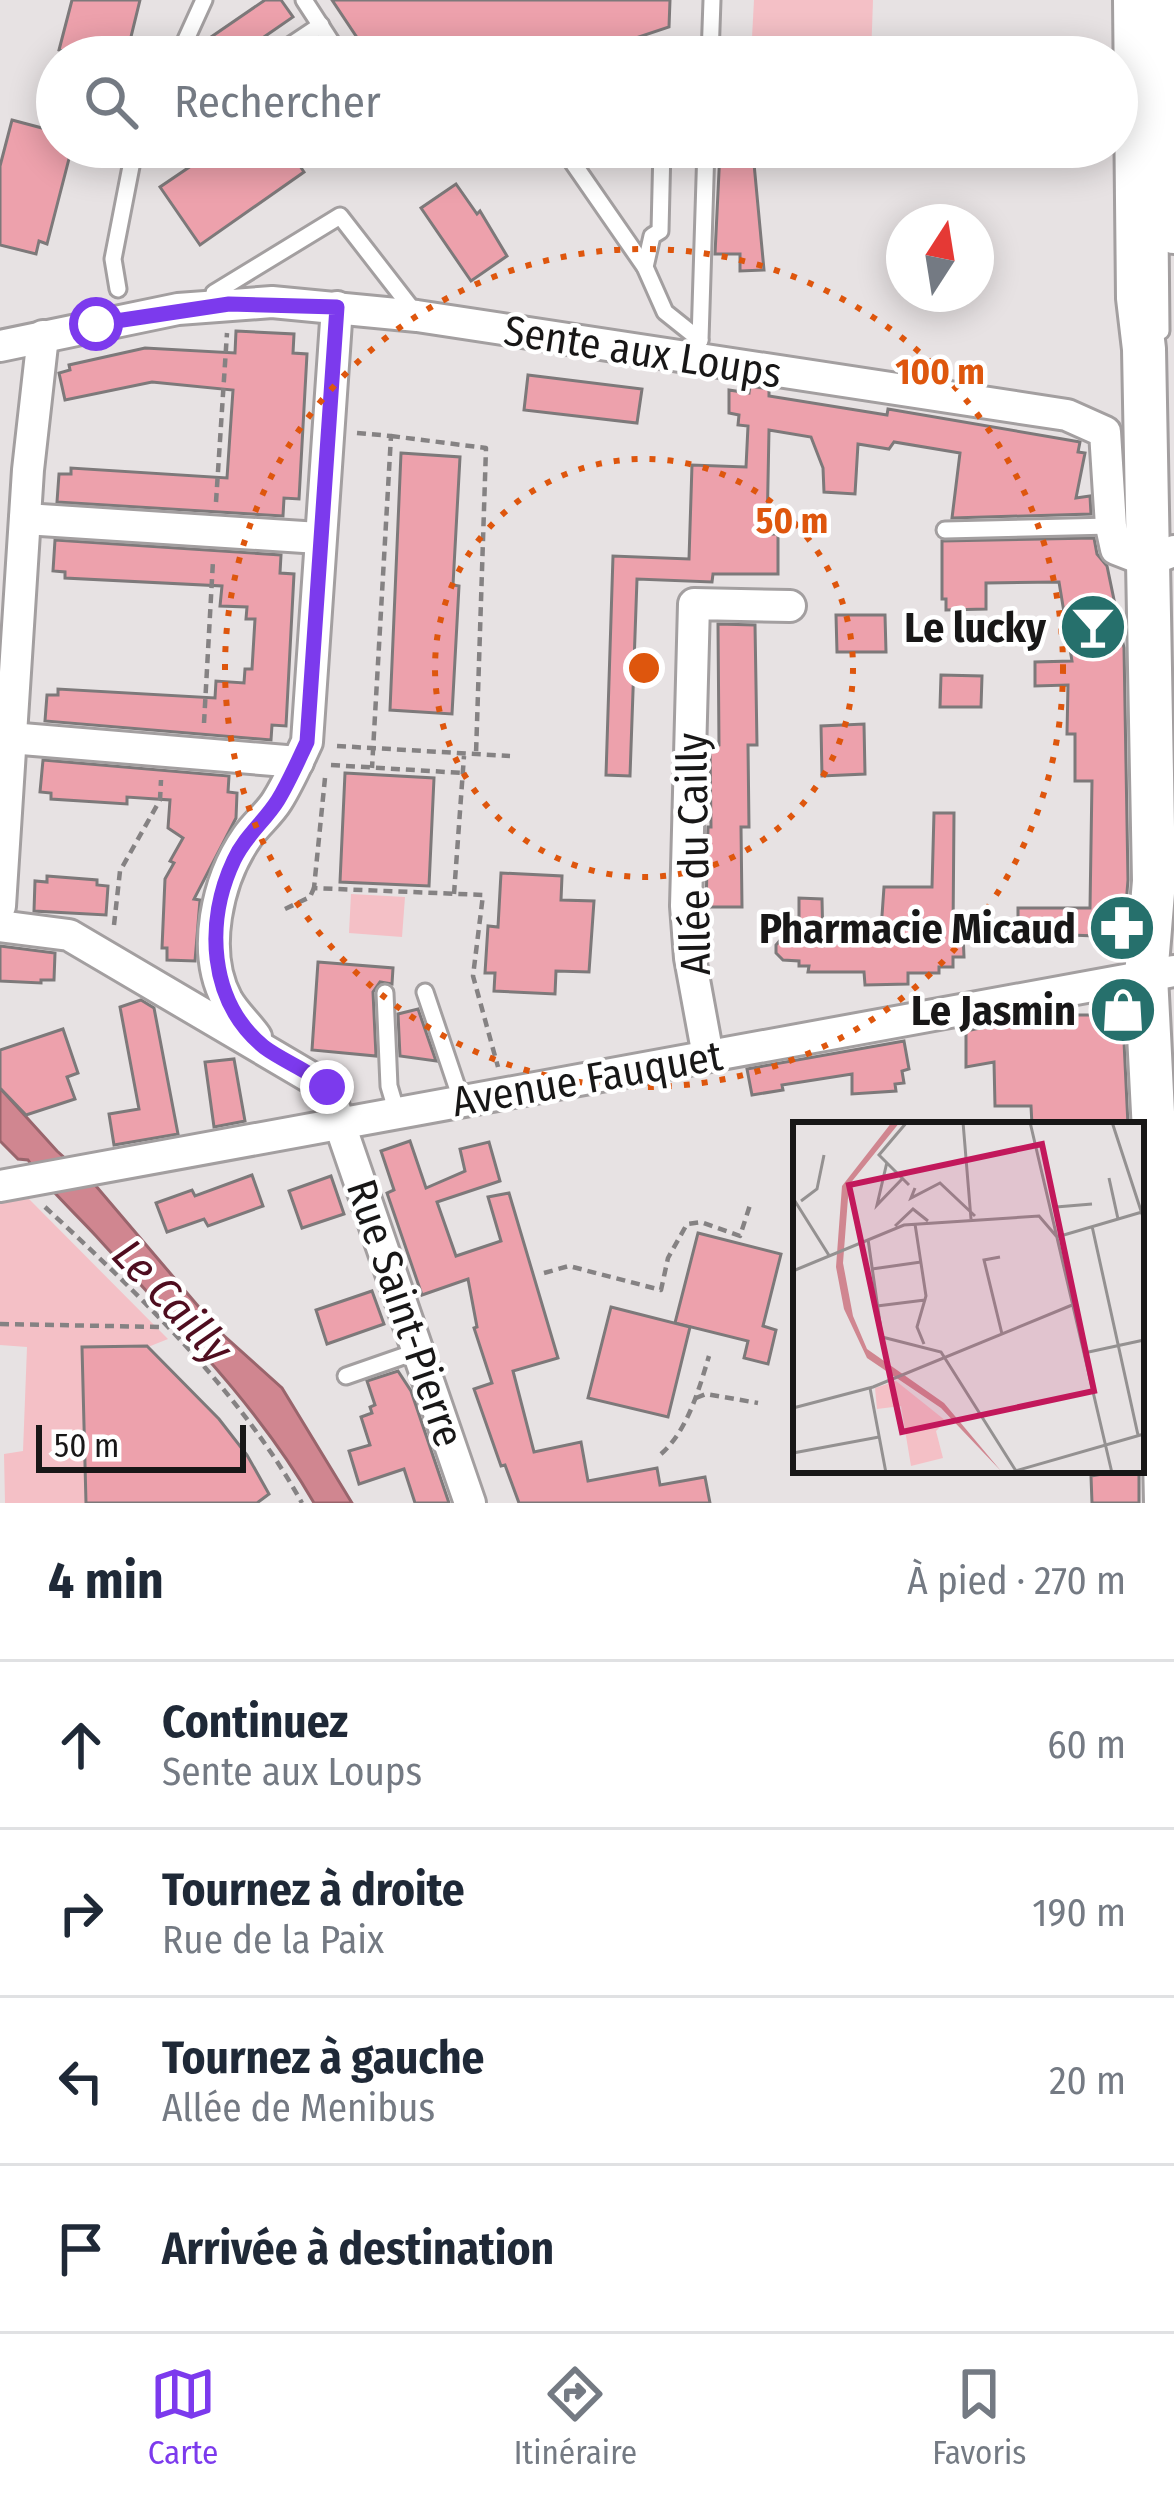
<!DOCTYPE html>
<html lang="fr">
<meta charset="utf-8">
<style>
body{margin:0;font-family:"Fira Sans Condensed",sans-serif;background:#f6f6f7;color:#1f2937}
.compass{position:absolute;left:886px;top:204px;width:108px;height:108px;border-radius:50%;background:#fff;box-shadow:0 6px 30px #0003;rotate:12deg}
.scale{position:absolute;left:36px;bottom:30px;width:210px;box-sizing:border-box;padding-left:12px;border:6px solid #181717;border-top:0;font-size:33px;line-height:42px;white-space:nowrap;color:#181717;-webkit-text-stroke:9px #fff;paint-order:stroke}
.stop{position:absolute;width:36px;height:36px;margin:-27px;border:9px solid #7c3aed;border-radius:50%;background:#fff}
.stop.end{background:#7c3aed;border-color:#fff;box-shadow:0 3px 12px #0008}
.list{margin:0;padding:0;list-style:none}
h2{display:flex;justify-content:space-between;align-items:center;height:156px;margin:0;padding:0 48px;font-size:51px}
h2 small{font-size:39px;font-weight:400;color:#747a83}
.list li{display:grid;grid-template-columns:78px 1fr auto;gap:36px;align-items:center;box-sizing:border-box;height:168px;padding:0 48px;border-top:3px solid #e0e1e3}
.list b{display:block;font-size:45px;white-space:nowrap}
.list p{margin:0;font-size:39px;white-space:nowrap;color:#747a83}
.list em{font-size:39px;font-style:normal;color:#747a83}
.icon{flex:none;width:66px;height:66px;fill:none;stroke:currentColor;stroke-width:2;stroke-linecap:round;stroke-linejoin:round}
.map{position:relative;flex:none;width:1174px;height:1503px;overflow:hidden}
.search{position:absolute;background:#fff;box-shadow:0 6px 30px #0003;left:36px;right:36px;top:36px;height:132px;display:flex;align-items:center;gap:30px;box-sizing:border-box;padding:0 42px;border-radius:66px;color:#747a83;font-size:45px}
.sheet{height:828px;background:#fff}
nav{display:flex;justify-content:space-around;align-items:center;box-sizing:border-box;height:168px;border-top:3px solid #e0e1e3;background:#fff;font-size:33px;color:#747a83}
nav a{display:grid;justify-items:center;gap:6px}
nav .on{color:#7c3aed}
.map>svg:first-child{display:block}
.green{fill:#f4c0c6}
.water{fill:#d08690;stroke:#99656c;stroke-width:3}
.building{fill:#eda1ac;stroke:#7d797a;stroke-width:3}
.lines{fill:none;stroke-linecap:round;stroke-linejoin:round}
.lane-casing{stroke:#a39fa0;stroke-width:21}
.street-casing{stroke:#a39fa0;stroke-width:36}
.secondary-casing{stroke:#a39fa0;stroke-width:48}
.path{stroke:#858283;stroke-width:4.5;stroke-dasharray:9 6;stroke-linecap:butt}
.lane{stroke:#fff;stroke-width:15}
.street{stroke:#fff;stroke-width:30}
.secondary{stroke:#fff;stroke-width:42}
.route{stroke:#7c3aed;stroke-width:15}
.ring{fill:none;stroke:#de560d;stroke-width:6;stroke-dasharray:6 12}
.labels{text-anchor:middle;stroke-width:9;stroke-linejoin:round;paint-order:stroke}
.street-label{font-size:42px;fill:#181717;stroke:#fff}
.poi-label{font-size:42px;font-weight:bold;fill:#181717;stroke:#fff;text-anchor:end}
.water-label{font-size:45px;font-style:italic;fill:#4f0d1f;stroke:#fff}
.inset-road{fill:none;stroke:#949191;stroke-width:3}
.view{fill:#c2185b;fill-opacity:0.15;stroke:#c2185b;stroke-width:6}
.inset-edge{fill:none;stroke:#181717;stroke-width:6}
.centre{fill:#de560d;stroke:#fff;stroke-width:6}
.ring-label{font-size:36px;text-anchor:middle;font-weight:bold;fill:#de560d;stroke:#fff;stroke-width:9;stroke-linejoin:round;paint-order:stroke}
</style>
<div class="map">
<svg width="1174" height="1503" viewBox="0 0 1174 1503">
<rect width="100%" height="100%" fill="#e7e2e3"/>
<g class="green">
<path d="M754 0H873L871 57H751Z"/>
<path d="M351 894 405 897 402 937 349 933Z"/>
<path d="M29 1199 168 1339 148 1347C195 1392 237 1437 269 1494L257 1503H5L4 1454 23 1451 27 1347 0 1345V1202Z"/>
</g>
<path class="water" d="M0 1088 57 1151 96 1186 221 1333 282 1388 352 1503H314C258 1405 172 1320 96 1236 72 1210 48 1189 28 1160L18 1159 0 1141Z"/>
<g class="building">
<path d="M72 0H140L127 53 85 57 59 50Z"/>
<path d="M265 0H281L293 17 235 57H191L195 48Z"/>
<path d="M332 0H670L669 27 579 57H370Z"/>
<path d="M12 120 57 132V147H72L47 244 39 241 36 254 0 245V166Z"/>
<path d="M219 147H287L304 172 200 245 160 187Z"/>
<path d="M720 151 753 153 764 270 740 271V254H715Z"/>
<path d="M456 184 477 214 480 211 507 256 471 281 421 208Z"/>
<path d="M236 331 294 334 293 353 307 354 299 499 284 498 283 516 57 502 59 474H71V468L227 478 233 390 152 382 65 400 59 373 70 370 69 365 145 348 235 353Z"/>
<path d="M528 375 642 389 637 423 524 410Z"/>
<path d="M750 386 769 389V396L887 415 888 409 1080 442 1078 452 1085 453 1076 498 1090 496 1091 514 952 518 960 453 894 442 889 449 858 444 855 494 824 492 823 468 811 437 769 430 767 534H778V574H713L712 582 637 579 630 776 606 775 613 556 689 559 692 465 746 467 748 426 738 425 739 415 729 413V390L749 393Z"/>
<path d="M401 453 460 457 453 585 459 586 452 714 390 710Z"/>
<path d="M1094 538 1097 554 1107 566 1124 648 1128 880 1122 954 1113 955 1096 936 1018 933V908H1090L1092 781H1075V734H1067L1068 685 1035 686V662L1072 661 1059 582 986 583V609L946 610V599H942V541Z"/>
<path d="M55 540 281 555 280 573 294 574 286 726 272 725 271 740 45 721 47 695H58V689L215 698 216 681 244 683 245 669H252L255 619H246L247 607 220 606 222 586 65 578V572L53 571Z"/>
<path d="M836 615H885L886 652H837Z"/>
<path d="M718 624 755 625 757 745H748L749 827H741L742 907H706L708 827H711L710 746 719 745Z"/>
<path d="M941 675 982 676 981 707H940Z"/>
<path d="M864 724 865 774 822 776 821 726Z"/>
<path d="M43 760 229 776 228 792 237 793 236 818 194 899 200 900 195 961 167 960V948H162L165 879 174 863 170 861 183 838 168 828 170 800 127 797V804L51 799V793L40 792Z"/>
<path d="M345 773 434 778 429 886 340 882Z"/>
<path d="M934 813H954L953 932H963L964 957H953V967H939V973H908V984L865 985 864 972H808L809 966H799V961L783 960 776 953V945L782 938H799V898L822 899 823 943 880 944 884 887H932Z"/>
<path d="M501 873 562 876 561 900 594 901 589 972 556 971 555 994 494 991 495 973H485L488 926 498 927Z"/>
<path d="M47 876 97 880V885L108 886 106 915 34 911 35 881 47 882Z"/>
<path d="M0 946 55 953 54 980H41V983L0 981Z"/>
<path d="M318 962 393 968 392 984 380 982 373 992 376 1056 312 1050Z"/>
<path d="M141 1000 154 1008 178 1134 114 1145 109 1114 139 1109 120 1007Z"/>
<path d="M1122 1000 1128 1125H1032L1031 1106H995L994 1062 966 1067V1031L1042 1015H1093V1009L1101 1008V1004Z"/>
<path d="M418 1009 436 1061 400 1056 398 1014Z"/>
<path d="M63 1029 78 1073 67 1077 75 1099 26 1115 0 1088V1050Z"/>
<path d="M904 1041 909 1069 902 1071 904 1083 895 1084 896 1091 852 1094V1074L782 1085 783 1090 752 1095 747 1069Z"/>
<path d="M234 1059 245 1121 214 1127 205 1062Z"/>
<path d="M410 1141 426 1188 465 1171 460 1149 489 1142 500 1181 437 1202 456 1256 501 1241 488 1197 509 1193 558 1358 513 1371 534 1452 581 1442 588 1481 657 1468 660 1485 705 1477 710 1503H519L505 1465 501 1466 474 1389 492 1383 474 1328 477 1327 468 1279 422 1295 387 1193 394 1190 381 1151Z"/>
<path d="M252 1175 263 1206 208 1226 204 1219 167 1232 156 1203 192 1190 195 1196Z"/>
<path d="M331 1176 344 1214 302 1228 289 1191Z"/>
<path d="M698 1233 781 1254 763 1326 776 1330 768 1364 744 1358 748 1341 675 1323Z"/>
<path d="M372 1291 384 1324 327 1344 316 1310Z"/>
<path d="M611 1307 690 1327 668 1417 588 1398Z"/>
<path d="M147 1346 219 1419 247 1455 269 1494 257 1503H86L82 1347Z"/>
<path d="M398 1371 411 1391 449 1503H415L404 1469 359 1484 349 1451 370 1445 361 1417 372 1413 370 1407 375 1405 367 1381Z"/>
<path d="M1126 1470H1139V1503H1092L1091 1476Z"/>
</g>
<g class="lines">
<defs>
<g id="lane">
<path d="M304 0 341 57"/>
<path d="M178 57 204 0"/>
<path d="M273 57 321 25"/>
<path d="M710 57 712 0"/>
<path d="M335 147 340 152 358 147"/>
<path d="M562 147 645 267 665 312 700 340"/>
<path d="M1160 229 1161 331"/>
<path d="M645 267 652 236 660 231 662 147"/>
<path d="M118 289 113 259 134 151"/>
<path d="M226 295 214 293 340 216 416 314"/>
<path d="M695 342 700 340 706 147"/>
<path d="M945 530 1111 526"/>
<path d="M425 992 462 1102"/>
<path d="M385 993 389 1086 397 1113"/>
<path d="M346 1376 418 1351"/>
</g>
<g id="street">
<path d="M0 346 178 309 272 302 417 316 1067 415 1105 432 1111 526 1116 549 1147 561 1174 551"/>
<path d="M25 519 319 538"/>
<path d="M10 738 298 762"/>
<path d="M0 906 28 470 43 336"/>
<path d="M0 926 69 935 327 1087 470 1503"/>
<path d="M256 1037C247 1024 235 1014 227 1000 201 952 217 880 247 837 256 824 269 814 277 801 289 782 298 761 307 742L337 307"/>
<path d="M708 1056 690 958 686 906 694 604 790 606"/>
<path d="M0 1186 1174 971"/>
</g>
<g id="secondary">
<path d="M1135 0 1138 298 1144 349 1154 881 1146 976 1161 1268 1166 1503"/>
<path d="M1171 0 1174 232"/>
</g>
</defs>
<use href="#lane" class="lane-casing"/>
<use href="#street" class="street-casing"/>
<use href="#secondary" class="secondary-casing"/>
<g class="path">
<path d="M357 433 391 436 372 768"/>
<path d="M391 436 486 448 476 754"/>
<path d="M216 502 227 333"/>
<path d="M204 723 213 561"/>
<path d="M337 746 510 756"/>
<path d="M331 765 463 773"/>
<path d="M325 778 314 888 483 895 473 976 498 1067"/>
<path d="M454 894 464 756"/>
<path d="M285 909 310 897 314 888"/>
<path d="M114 925 120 871 160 800 161 780"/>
<path d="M45 1207C138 1293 241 1392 302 1503"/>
<path d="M544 1273 569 1266 661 1290 668 1258 687 1224 701 1222 740 1236 750 1205"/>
<path d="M0 1324 162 1327"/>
<path d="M696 1398 706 1394 758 1403"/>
<path d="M661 1454C688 1430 699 1389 709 1356"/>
</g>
<use href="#lane" class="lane"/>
<use href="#street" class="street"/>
<use href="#secondary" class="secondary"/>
</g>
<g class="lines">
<path class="route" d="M96 324 229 304 337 307 307 742C298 761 289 782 278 800 265 821 245 836 234 860 205 921 208 1001 264 1047 284 1062 309 1070 327 1087"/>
</g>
<g class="ring">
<circle cx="644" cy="668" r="209"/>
<circle cx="644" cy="668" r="419"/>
</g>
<defs>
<symbol id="bar-disc" viewBox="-11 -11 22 22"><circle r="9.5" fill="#26706c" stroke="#fff"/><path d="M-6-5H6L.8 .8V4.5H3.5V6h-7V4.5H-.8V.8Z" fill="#fff"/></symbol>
<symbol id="pharmacy-disc" viewBox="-11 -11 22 22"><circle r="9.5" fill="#26706c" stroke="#fff"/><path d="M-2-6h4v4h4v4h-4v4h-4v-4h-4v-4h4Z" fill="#fff"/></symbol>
<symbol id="shop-disc" viewBox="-11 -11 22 22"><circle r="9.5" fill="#26706c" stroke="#fff"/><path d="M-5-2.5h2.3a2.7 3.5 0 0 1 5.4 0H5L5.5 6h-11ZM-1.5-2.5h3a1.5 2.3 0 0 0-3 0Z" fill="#fff"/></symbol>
</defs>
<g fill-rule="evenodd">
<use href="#bar-disc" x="1055" y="589" width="76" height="76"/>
<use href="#pharmacy-disc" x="1084" y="890" width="76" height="76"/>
<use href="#shop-disc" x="1085" y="972" width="76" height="76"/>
</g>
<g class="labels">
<g class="street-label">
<text transform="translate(643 351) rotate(9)" y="15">Sente aux Loups</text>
<text transform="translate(693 854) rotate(-91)" y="15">Allée du Cailly</text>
<text transform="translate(587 1078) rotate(-10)" y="15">Avenue Fauquet</text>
<text transform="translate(406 1313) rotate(71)" y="15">Rue Saint-Pierre</text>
</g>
<g class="poi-label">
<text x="1046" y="642">Le lucky</text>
<text x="1076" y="943">Pharmacie Micaud</text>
<text x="1076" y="1025">Le Jasmin</text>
</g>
<g class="water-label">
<text transform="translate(173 1301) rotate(47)" y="16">Le Cailly</text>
</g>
</g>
<g transform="translate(793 1122)">
<rect width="351" height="351" fill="#e7e2e3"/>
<path d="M103 259 153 299 143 309 150 336 118 344 108 284 84 287 82 266Z" fill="#f4c0c6"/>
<path d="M99 0H107L56 63 50 141 60 194 74 227 151 281 208 349 148 286 74 236 51 187 43 145 49 64Z" fill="#d08690"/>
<path class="inset-road" d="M114 0 86 33 116 63M170 0 178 97M237 0 319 351M319 0 351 98M94 40 84 83 110 56M316 56 325 97M122 66 118 76 147 61 182 94M0 76 37 135M8 79 24 67 31 33M263 85 299 82M122 102 133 174 124 205 131 222M102 104 120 87 135 99M299 104 345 313M75 117 89 215 148 230 223 349M207 135 191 138 209 212M79 147 128 140M0 149 111 103 246 94 264 115 349 90M84 184 132 178M291 231 351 218M77 266 93 351M0 286 80 265 284 181M0 331 86 315M215 351 351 312"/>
<path class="view" d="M249 22 301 269 109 310 56 63Z"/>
<rect width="351" height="351" class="inset-edge"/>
</g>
<circle cx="644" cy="668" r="18" class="centre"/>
<g class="ring-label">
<text x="940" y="384">100 m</text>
<text x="792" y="533">50 m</text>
</g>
</svg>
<svg class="compass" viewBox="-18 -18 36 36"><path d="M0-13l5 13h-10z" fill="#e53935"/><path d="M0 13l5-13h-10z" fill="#747a83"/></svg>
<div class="scale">50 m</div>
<div class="stop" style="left:96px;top:324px"></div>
<div class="stop end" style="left:327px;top:1087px"></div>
<div class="search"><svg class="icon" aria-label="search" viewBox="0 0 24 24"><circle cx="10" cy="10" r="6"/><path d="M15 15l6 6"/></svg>Rechercher</div>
</div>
<section class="sheet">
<h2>4 min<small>À pied · 270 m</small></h2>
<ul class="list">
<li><svg class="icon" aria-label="ahead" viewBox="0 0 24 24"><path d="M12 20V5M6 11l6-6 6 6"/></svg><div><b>Continuez</b><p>Sente aux Loups</p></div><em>60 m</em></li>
<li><svg class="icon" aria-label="right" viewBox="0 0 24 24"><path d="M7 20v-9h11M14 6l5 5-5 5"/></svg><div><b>Tournez à droite</b><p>Rue de la Paix</p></div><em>190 m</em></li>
<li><svg class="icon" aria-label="left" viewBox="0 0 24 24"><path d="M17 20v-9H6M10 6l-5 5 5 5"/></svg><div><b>Tournez à gauche</b><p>Allée de Menibus</p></div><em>20 m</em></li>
<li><svg class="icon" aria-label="arrive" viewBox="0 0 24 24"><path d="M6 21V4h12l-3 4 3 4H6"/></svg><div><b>Arrivée à destination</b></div></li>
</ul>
</section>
<nav>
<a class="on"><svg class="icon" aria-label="map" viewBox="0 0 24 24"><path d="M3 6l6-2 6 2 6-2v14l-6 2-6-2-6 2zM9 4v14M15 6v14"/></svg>Carte</a>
<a><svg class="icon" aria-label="directions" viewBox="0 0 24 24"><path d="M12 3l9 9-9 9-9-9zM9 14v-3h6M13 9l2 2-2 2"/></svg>Itinéraire</a>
<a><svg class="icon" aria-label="saved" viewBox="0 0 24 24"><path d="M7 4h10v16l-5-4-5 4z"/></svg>Favoris</a>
</nav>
